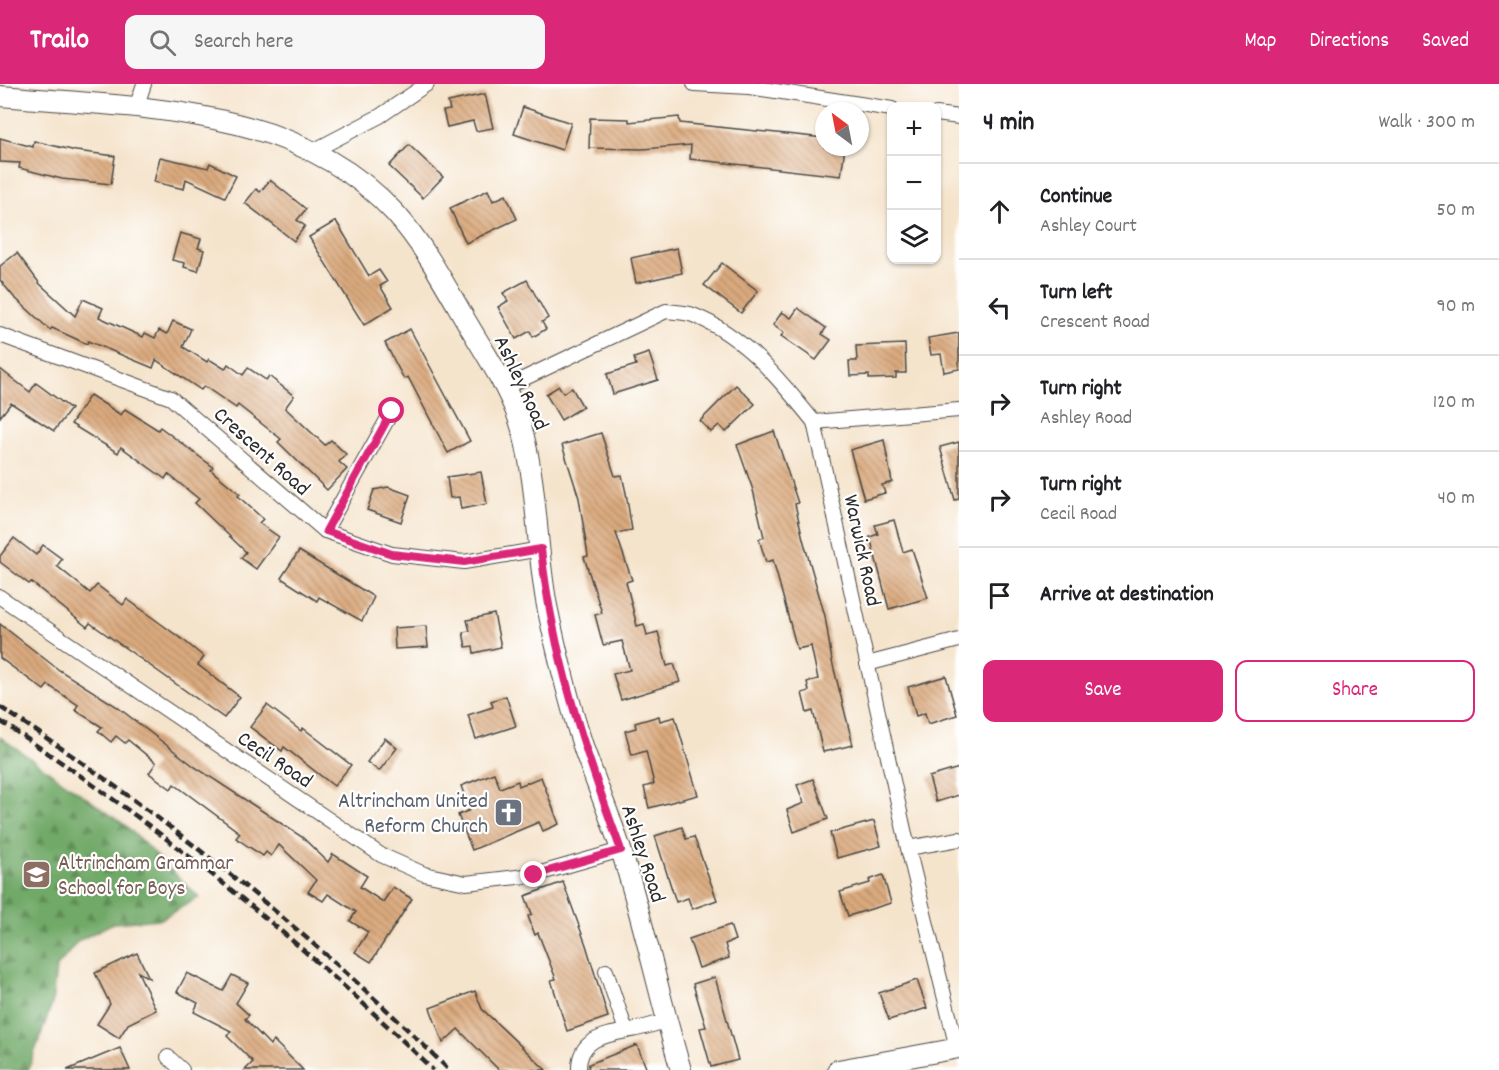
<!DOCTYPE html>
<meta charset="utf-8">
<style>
body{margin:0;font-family:Dekko,sans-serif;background:#f6f6f6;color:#202124}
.controls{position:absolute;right:18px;top:18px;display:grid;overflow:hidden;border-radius:12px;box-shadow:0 2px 4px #0004}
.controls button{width:54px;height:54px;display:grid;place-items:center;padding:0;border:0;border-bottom:2px solid #e0e0e0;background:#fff;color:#202124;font:30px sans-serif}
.compass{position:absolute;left:815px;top:18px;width:54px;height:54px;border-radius:50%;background:#fff;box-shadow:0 2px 4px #0004;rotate:328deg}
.stop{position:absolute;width:18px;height:18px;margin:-14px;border:4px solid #db2777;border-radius:50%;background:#fff}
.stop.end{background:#db2777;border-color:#fff;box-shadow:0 2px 6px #0008}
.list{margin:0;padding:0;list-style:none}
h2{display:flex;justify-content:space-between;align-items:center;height:78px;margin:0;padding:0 24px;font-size:26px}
h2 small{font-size:20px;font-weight:400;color:#757577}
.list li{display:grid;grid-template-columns:39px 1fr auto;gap:18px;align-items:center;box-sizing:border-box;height:96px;padding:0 24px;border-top:2px solid #e0e0e0}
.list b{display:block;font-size:22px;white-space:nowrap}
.list p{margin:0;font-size:20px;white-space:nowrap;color:#757577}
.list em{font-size:20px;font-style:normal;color:#757577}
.actions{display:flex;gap:12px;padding:18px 24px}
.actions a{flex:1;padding:14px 0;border:2px solid #db2777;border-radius:12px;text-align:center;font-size:21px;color:#db2777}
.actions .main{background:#db2777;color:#fff}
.icon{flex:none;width:33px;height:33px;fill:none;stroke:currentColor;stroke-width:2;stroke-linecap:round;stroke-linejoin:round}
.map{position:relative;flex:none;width:959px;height:986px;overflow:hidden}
header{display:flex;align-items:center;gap:36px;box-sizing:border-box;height:84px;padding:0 30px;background:#db2777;color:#fff}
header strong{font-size:28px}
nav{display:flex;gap:33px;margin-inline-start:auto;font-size:21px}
.search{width:420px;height:54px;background:#f6f6f6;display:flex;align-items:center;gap:15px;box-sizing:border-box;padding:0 21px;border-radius:12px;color:#757577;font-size:22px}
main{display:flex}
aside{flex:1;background:#fff}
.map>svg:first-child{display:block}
.forest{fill:url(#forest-firs);stroke:#4e6a49;stroke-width:1.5}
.building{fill:url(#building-back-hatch)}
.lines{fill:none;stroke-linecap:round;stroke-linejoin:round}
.street-casing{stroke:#494743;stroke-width:16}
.secondary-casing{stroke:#494743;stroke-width:22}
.street{stroke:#fff;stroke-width:14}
.secondary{stroke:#fff;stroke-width:20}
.rail{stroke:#2b2b2b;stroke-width:4.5;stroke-dasharray:9 4.5;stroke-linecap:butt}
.route{stroke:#db2777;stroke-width:8}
.labels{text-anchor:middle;stroke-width:4.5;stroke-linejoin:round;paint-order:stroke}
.street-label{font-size:22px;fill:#2b2b2b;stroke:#fff}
.worship-label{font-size:22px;fill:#5b616d;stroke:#fff;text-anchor:end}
.education-label{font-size:22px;fill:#785e54;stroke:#fff;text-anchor:start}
</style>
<header>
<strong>Trailo</strong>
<div class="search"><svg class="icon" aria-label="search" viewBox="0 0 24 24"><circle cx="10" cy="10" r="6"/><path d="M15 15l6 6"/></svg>Search here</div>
<nav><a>Map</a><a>Directions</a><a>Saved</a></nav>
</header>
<main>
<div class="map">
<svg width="959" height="986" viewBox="0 0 959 986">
<defs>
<pattern id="forest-firs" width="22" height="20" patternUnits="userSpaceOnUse" patternTransform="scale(1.5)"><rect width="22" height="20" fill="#71a967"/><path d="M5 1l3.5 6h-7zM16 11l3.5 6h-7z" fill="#5d8a55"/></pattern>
<pattern id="building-back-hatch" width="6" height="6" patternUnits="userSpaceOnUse" patternTransform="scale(1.5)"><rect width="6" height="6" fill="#dbaa7e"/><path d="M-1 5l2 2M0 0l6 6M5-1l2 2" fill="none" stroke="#b28b67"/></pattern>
</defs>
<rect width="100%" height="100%" fill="#fff"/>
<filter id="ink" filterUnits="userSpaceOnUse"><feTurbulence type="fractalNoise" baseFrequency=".0167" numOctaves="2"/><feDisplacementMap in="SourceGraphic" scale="12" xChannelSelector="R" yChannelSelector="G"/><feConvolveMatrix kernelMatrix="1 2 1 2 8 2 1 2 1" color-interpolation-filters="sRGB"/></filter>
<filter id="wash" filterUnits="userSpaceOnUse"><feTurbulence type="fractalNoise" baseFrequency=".008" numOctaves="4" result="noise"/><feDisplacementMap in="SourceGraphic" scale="24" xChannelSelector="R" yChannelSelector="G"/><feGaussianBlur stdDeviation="1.35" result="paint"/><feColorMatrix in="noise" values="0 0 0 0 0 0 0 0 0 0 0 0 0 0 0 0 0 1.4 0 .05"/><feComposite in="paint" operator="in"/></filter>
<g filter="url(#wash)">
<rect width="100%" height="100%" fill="#f5e4cc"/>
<path class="forest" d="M0 653 125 741 199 813 161 835 113 839 78 857 56 884 52 920 28 986H0Z"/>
<g id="blocks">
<g class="building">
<path d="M485 10 493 44 476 47 473 37 447 43 443 27 450 26 448 18Z"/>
<path d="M523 23 571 39 562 66 514 50Z"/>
<path d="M679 33 680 39 824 54V63H845L841 92 690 75 691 61 643 65 589 64 590 34 629 35V38Z"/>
<path d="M0 54 33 63 34 57 76 67 115 72 111 100 62 95 19 84 20 79 0 78Z"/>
<path d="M409 61 443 93 423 114 389 82Z"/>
<path d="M160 73 208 84 210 79 236 92 225 113 186 95 184 105 154 98Z"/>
<path d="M270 96 306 125 297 136 305 142 294 157 245 119 256 105 260 108Z"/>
<path d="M488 106 493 117 506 111 517 135 466 159 450 124Z"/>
<path d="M336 137 369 192 379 186 387 198 380 202 393 223 364 241 309 153Z"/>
<path d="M180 149 201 155 198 164 204 166 198 187 184 183 185 179 172 176Z"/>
<path d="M677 164 682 189 636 199 631 174Z"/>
<path d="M17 169 40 200 75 232 83 215 103 224 99 233 143 253 145 249 155 254 159 246 167 250 173 237 191 245 183 263 207 278 209 275 225 285 228 280 243 291 248 284 266 296 269 292 294 312 285 324 325 361 331 356 346 370 339 378 347 385 327 406 278 358 281 355 238 321 236 324 204 302 201 306 156 276 153 284 88 257 87 260 52 244 50 246 13 212 0 196V182Z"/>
<path d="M722 179 758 207 741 229 704 201Z"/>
<path d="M527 196 548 234 542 238 546 245 533 253 530 247 516 255 498 223 508 217 503 209Z"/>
<path d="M798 224 826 244 822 250 831 256 816 276 781 252 784 249 773 241 782 228 791 234Z"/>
<path d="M410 245 470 357 448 369 408 293 404 295 385 259Z"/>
<path d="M959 249V285L944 288 941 270 931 271 928 254Z"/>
<path d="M905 260 906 289H896V294L869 295V291L850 292 849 277H857L856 262Z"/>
<path d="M649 269 658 296 613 310 607 290 636 281 634 274Z"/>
<path d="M0 285 30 308 36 299 71 325 54 347 11 319 0 333Z"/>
<path d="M736 301 755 320 726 348 719 341 711 348 700 337Z"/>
<path d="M559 302 563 309 572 304 583 323 561 336 546 310Z"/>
<path d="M90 311 121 331 125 325 158 346 160 343 213 383 211 386 240 410 238 412 263 435 259 439 279 453 256 485 241 474 246 468 195 419 199 415 168 390 165 395 121 363 118 369 71 340Z"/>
<path d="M774 347 798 419 795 420 803 455 825 532 832 577 853 661 823 668 813 627 807 629 802 609 809 607 807 598 818 595 811 562 797 565 773 476 766 478 759 455 764 453 753 406 737 361Z"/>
<path d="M601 349 615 392 622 391 626 409 632 446 616 449 632 496 626 498 637 542 644 540 647 551 658 548 667 582 674 580 680 598 621 616 613 590 630 586 622 557 603 561 595 531 602 529 584 473 588 472 579 414 562 361Z"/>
<path d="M884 356 892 398 882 401 885 409 864 415 850 366Z"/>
<path d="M959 358V415L955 416 940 363Z"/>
<path d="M481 388 487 420 461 425 459 413 450 414 447 393Z"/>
<path d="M388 403 410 411 401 438 367 426 374 406Z"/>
<path d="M894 436 903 468 912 465 928 514 889 525 870 453 878 450 875 441Z"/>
<path d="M14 454 36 471 43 461 62 475 57 482 90 509 97 501 123 521 127 515 187 559 204 573 198 581 240 613 224 634 90 539 87 543 31 498 29 500 0 478V472Z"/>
<path d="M299 467 374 513 362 537 319 513 317 517 281 494Z"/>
<path d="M494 530 501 563 474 569 473 562 466 563 463 548 470 547 467 536Z"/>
<path d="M0 540 59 586 116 622 195 683 302 753 328 778 333 770 367 792 360 803 383 818 393 803 412 815 371 878 355 868 368 848 350 837 356 828 328 810 323 817 308 808 316 796 279 761 271 772 266 768 263 772 249 763 236 754 240 749 174 700 171 705 149 689 156 679 128 656 125 659 116 652 111 658 98 647 102 643 75 626 78 621 48 601 44 606 0 574Z"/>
<path d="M426 542 428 563 395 565 394 544Z"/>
<path d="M946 592 957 631 928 640 925 629 916 632 908 603Z"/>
<path d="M506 612 516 642 476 655 468 631 493 623 491 617Z"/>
<path d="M267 621 301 647 303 644 351 681 334 702 284 663 282 667 250 643Z"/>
<path d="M659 632 660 637 675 633 698 711 649 724 644 703 654 700 646 667 632 671 625 647 636 644 635 639Z"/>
<path d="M385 654 397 664 379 687 367 678Z"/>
<path d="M959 684V711L936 718 929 693Z"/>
<path d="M494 689 500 704 518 697 519 702 541 693 559 740 543 747 539 738 472 766 458 731 470 726 461 702Z"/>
<path d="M813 695 828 735 794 748 787 726 804 719 797 701Z"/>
<path d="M874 737 881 762 837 774 830 749Z"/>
<path d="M682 743 686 755 694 753 717 816 692 825 688 814 676 818 655 752Z"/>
<path d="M883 791 891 819 848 832 840 808 870 799 869 796Z"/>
<path d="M563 798 586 861 608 933 567 947 551 896 556 895 538 849 535 851 528 832 532 830 525 812Z"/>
<path d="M730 841 735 856 725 860 729 874 699 884 689 855Z"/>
<path d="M137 869 149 894 138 888 156 926 128 940 119 954 97 940 110 920 95 889Z"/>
<path d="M187 889 223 907 232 891 248 899 236 919 249 931 245 935 270 961 274 957 303 986H245L253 978 227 952 231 947 194 928 198 919 177 908Z"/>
<path d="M715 893 738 976 711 983 700 944 706 943 693 900Z"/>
<path d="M917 896 927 924 889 936 879 909Z"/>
<path d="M475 907 482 925 546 986H499L458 945 443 959 430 924Z"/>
<path d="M637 961 647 986H588L589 980Z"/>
<path d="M120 964 130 986H67Z"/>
</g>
</g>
</g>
<g filter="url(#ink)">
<use href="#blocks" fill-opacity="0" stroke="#494743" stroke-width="1.5"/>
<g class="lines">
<defs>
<g id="street">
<path d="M694 0 749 3 892 25"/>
<path d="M136 24 144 0"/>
<path d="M936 30 959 33"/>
<path d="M313 67 380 32 427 0"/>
<path d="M0 251 171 314 325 447 392 470 464 478 541 465"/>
<path d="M504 304 666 227C674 228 685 228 693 231 744 251 781 297 814 338L908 764 957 964"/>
<path d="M814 338 959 326"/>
<path d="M325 447 392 327"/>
<path d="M0 513 381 771 424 790 466 799 534 791 621 766"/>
<path d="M867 580 959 556"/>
<path d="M908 764 959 755"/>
<path d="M606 887 626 947"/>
<path d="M168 973 182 986"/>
<path d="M579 986C578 954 606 951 631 946 644 944 656 940 668 936"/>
</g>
<g id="secondary">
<path d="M0 12C135 24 296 20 395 129 422 159 442 195 462 230 483 267 512 307 523 349 538 406 536 464 547 522 557 569 569 619 584 665 596 699 610 732 621 766 644 838 659 913 681 986"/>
<path d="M838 986 959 964"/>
</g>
</defs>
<use href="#street" class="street-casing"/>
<use href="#secondary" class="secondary-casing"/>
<use href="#street" class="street"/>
<use href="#secondary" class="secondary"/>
<g class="rail">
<path d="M0 623C162 729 312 850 449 986"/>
<path d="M0 637C155 739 300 855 433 986"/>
</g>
</g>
</g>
<g class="lines" filter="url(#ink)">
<path class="route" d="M392 327 326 447 392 470 464 478 541 465C552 569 585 668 621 766L534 791"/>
</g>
<defs>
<symbol id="church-square" viewBox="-11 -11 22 22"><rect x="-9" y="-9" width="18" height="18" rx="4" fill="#6b7280" stroke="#fff"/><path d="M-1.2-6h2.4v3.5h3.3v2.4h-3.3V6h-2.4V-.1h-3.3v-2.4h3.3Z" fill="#fff"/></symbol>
<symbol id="school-square" viewBox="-11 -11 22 22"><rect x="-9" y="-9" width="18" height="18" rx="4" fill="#8d6e63" stroke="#fff"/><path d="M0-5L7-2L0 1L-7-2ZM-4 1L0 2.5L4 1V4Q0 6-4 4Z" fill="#fff"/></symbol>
</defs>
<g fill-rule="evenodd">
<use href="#church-square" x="492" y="712" width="33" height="33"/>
<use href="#school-square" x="20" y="774" width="33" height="33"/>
</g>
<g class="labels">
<g class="street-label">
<text transform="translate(523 298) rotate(65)" y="8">Ashley Road</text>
<text transform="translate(263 366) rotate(42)" y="8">Crescent Road</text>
<text transform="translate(864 466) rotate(78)" y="8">Warwick Road</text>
<text transform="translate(276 674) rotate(34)" y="8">Cecil Road</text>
<text transform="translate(645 769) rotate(72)" y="8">Ashley Road</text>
</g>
<g class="worship-label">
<text x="488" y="723">Altrincham United<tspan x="488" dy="25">Reform Church</tspan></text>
</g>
<g class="education-label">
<text x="58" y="785">Altrincham Grammar<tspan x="58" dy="25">School for Boys</tspan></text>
</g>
</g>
</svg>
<div class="controls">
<button>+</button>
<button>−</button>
<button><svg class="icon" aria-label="layers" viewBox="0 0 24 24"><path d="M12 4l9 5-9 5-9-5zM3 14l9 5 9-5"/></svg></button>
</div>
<svg class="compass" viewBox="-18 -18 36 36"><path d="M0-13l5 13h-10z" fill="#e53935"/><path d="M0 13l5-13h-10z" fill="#757577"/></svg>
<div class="stop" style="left:392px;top:327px"></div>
<div class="stop end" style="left:534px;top:791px"></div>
</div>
<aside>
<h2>4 min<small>Walk · 300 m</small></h2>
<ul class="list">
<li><svg class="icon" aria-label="ahead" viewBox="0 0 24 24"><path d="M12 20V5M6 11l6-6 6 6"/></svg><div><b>Continue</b><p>Ashley Court</p></div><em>50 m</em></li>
<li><svg class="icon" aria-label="left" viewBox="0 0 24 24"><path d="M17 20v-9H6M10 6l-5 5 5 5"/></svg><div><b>Turn left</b><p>Crescent Road</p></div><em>90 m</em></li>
<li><svg class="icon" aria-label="right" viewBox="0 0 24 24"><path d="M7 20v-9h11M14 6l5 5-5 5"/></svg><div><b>Turn right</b><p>Ashley Road</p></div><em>120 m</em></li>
<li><svg class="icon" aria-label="right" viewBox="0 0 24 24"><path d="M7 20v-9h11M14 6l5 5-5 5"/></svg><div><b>Turn right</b><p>Cecil Road</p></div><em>40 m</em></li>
<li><svg class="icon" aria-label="arrive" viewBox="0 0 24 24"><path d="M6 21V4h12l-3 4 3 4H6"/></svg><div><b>Arrive at destination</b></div></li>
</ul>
<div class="actions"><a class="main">Save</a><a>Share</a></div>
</aside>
</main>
